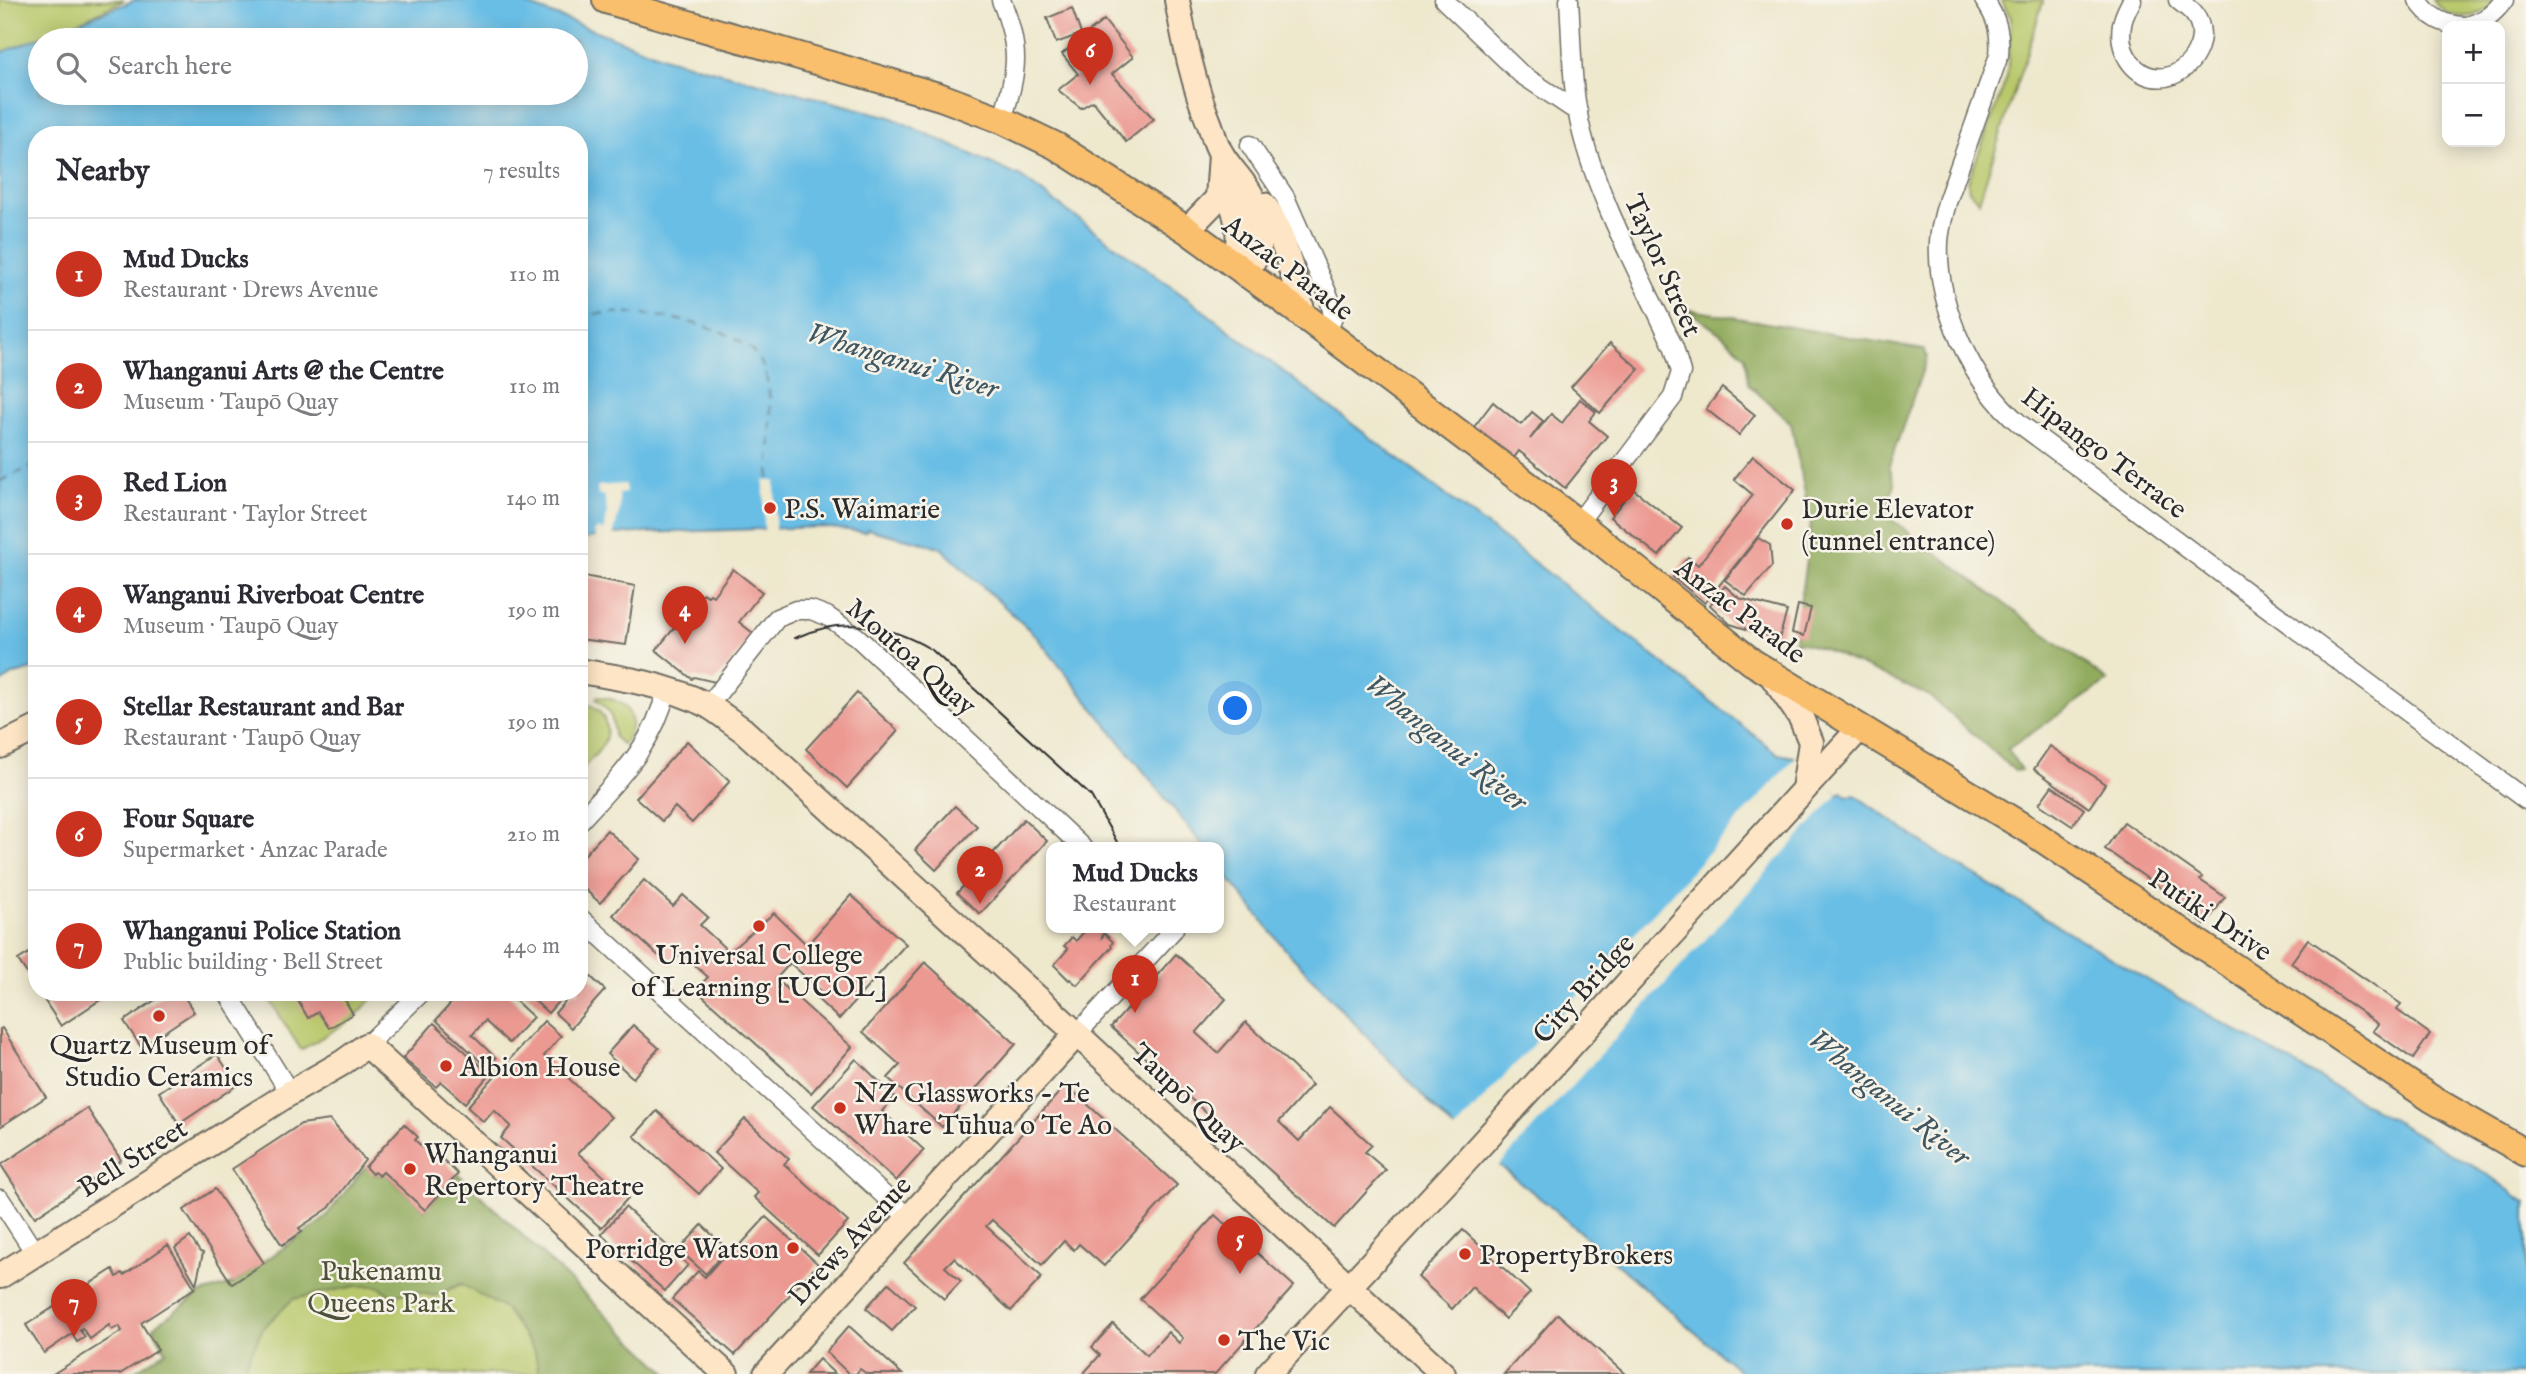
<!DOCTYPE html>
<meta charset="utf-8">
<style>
body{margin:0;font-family:"IM FELL English",serif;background:#f7f7f7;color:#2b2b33}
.controls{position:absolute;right:21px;top:21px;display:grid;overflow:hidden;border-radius:14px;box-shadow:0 4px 18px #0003}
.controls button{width:63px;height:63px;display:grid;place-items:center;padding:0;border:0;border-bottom:2px solid #e1e1e2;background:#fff;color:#2b2b33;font:35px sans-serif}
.you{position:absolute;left:1236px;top:709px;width:24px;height:24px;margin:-18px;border:5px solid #fff;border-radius:50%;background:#1a73e8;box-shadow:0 0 0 10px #1a73e833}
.badge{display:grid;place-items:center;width:46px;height:46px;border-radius:50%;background:#c8321e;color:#fff;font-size:23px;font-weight:700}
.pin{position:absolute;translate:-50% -58px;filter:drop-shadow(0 2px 4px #0008)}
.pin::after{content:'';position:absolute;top:37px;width:24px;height:21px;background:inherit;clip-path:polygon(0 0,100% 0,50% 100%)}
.popup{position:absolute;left:1046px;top:842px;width:178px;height:91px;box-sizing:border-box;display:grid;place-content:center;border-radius:14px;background:#fff;filter:drop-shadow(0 2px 5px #0005);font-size:23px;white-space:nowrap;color:#7c7c81}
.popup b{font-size:26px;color:#2b2b33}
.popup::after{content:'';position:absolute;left:50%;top:100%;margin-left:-14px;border:14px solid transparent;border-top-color:#fff}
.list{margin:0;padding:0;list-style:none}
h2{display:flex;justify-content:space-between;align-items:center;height:91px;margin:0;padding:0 28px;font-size:30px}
h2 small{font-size:23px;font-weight:400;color:#7c7c81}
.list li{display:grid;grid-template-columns:46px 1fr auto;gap:21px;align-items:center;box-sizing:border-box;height:112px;padding:0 28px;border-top:2px solid #e1e1e2}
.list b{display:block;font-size:26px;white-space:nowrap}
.list p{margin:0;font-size:23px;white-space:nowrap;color:#7c7c81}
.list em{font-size:23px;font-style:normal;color:#7c7c81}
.icon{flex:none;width:38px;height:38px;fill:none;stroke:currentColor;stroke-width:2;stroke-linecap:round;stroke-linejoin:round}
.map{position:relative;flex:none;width:2526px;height:1374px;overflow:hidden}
.search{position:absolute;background:#fff;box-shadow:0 4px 18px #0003;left:28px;top:28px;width:560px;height:77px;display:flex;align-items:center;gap:18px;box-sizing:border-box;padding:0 24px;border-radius:38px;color:#7c7c81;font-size:26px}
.panel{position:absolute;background:#fff;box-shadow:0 4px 18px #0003;left:28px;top:126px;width:560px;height:875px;border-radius:28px}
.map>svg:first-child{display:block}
.green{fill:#b8c86a;stroke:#727a4a;stroke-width:2}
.forest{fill:#92ac5e;stroke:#5e6c44;stroke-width:2}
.water{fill:#69bee5;stroke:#4a7488;stroke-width:2;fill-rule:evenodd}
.pier{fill:#eee8cd}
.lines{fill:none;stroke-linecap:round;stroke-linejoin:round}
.ferry{stroke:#3e5763;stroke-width:2;stroke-dasharray:9 7;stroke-linecap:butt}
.building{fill:#ec9992}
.street-casing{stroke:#6f6d64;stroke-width:21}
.secondary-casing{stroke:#6f6d64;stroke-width:28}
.primary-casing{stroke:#6f6d64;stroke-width:30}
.street{stroke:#fff;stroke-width:18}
.secondary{stroke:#fde5c5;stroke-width:24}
.primary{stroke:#f9bf6d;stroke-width:26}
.tram{stroke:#2b2b2b;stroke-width:2}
.poi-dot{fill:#c8321e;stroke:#f7f3e8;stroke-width:2.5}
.labels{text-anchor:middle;stroke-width:5;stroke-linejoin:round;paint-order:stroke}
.street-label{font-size:28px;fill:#2b2b2b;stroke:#f7f3e8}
.poi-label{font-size:28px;fill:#2b2b2b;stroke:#f7f3e8;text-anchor:start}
.park-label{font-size:28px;fill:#4e523b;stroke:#f7f3e8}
.water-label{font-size:30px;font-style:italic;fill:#3e5763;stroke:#f7f3e8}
</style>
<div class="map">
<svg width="2526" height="1374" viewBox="0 0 2526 1374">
<rect width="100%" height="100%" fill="#f7f3e8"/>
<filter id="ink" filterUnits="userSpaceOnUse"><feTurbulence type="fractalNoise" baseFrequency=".0143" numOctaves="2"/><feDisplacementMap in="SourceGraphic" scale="14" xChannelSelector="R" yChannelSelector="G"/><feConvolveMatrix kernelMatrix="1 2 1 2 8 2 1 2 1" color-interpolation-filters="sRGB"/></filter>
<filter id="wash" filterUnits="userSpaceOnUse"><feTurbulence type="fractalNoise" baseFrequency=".00686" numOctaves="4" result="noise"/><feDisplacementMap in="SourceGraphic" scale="28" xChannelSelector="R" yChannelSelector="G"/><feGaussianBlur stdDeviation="1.57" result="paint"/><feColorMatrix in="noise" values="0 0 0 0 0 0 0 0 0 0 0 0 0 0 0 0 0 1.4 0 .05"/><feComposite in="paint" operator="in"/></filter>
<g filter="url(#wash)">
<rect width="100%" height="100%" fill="#eee8cd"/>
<g class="green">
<path d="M0 0H124L0 61Z"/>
<path d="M2001 0H2043V2L1979 201 1969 191 1968 182 2007 77 2011 18Z"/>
<path d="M2432 0H2496C2478 22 2449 22 2432 0Z"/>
<path d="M597 697C628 698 641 719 623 745L614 737C614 719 610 710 596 699Z"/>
<path d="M579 702C595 706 602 709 606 725 611 744 591 758 579 772Z"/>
<path d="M265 992H378L354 1018 301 1050Z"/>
<path d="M365 1167 379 1176 383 1172 425 1210 458 1174 668 1374H130L166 1351 153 1327 199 1294 232 1284 323 1220Z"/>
</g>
<g class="forest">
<path d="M1686 309 1924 350 1927 357 1889 466 1895 484 1884 514 2108 681 2008 749 2021 770 2015 771 1930 696 1824 649 1799 642 1794 646 1811 524 1791 423 1749 385 1745 356 1722 335Z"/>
<path d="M365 1167 379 1176 383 1172 425 1210 458 1174 668 1374H539L535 1352 506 1310 461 1284 435 1296 410 1291 393 1297 378 1286H356L293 1299 263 1328 241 1374H130L166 1351 153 1327 199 1294 232 1284 323 1220Z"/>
</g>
<path class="water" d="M135 0H515L669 59 890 117 1021 177 1192 302 1539 566 1778 754 1794 757 1838 795 1842 792 1847 796 1855 795 1936 852 2153 983 2487 1174 2526 1203V1374H1743L1551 1207 1451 1126 1286 950 1219 866V847H1204L1035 635 940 547 867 529 865 532 821 527 610 534 579 540V135H37V668L15 674 0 683V53ZM40 40H576V93H40Z"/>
<g class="pier">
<rect x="764" y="481" width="11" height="49"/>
<path d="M625 484 626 493 619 494 620 508 613 537 597 540 594 532 598 528 604 531 607 511 604 495H598L597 486Z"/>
<path d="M1797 756 1838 794 1497 1168 1453 1132Z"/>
</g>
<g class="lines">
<g class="ferry">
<path d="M579 315C600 314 623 311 644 314 680 319 749 330 763 367 775 397 770 449 769 481"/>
<path d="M29 468 37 469"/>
<path d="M0 481 37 464"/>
</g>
</g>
<g id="blocks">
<g class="building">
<path d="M1072 8 1081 34 1056 43 1047 18Z"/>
<path d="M1104 20 1133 57 1112 74 1154 119 1126 142 1093 101 1081 108 1058 90 1078 74 1062 54Z"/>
<path d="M1610 343 1639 369 1600 413 1571 387Z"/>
<path d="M1722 388 1755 415 1739 435 1706 409Z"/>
<path d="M1580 399 1596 412 1589 421 1607 436 1565 488 1519 451 1513 459 1474 427 1493 402 1521 425 1532 412 1543 421 1530 439 1551 414 1562 423Z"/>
<path d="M1753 456 1795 490 1705 603 1673 577 1688 557 1698 565 1753 495 1734 479Z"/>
<path d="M1633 489 1682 528 1659 556 1610 517Z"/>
<path d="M1758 538 1770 545 1772 566 1746 596 1725 580Z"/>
<path d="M733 569 762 592 739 622 754 634 715 682 694 677 692 679 656 650 703 593 708 596 710 594 713 596Z"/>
<path d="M579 575 635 586 626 645 579 639Z"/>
<path d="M1725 586 1739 598 1787 611 1779 639 1730 624 1710 605Z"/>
<path d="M1798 605 1811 608 1804 636 1792 633Z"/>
<path d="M857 693 898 731 847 788 806 749Z"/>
<path d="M687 741 730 781 692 823 675 807 662 821 636 798Z"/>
<path d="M2050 746 2105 784 2089 808 2034 769Z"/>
<path d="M2052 786 2084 809 2072 826 2039 804Z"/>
<path d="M955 806 977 826 936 870 915 850Z"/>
<path d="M1024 819 1047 841 980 914 957 893Z"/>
<path d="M2124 822 2202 877 2200 880 2225 897 2205 925 2182 908 2184 904 2105 849Z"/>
<path d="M607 830 639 859 600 903 579 884V861Z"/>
<path d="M644 880 673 906 683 895 708 917 700 925 729 952 774 913 807 945 851 895 906 944 839 1019 814 996 820 990 790 963 776 979 852 1047 811 1093 696 990 708 977 681 953 670 966 613 915Z"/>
<path d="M1088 927H1097L1103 933 1102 937 1105 934 1113 942 1111 945 1112 947 1077 985 1070 979 1069 980 1054 965 1068 949 1064 946 1072 937 1076 941Z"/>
<path d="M2308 939 2401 1004 2397 1010 2430 1034 2413 1059 2373 1031 2378 1024 2291 963Z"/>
<path d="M37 948V988L18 960Z"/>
<path d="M1176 954 1226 999 1196 1033 1218 1053 1246 1022 1312 1085 1279 1122 1299 1141 1330 1107 1372 1145 1365 1152 1386 1170 1334 1228 1111 1027Z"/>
<path d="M925 962 1016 1044 942 1127 888 1078 900 1065 863 1032Z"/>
<path d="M589 975 605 990 571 1028 555 1013 573 992H579V985Z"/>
<path d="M39 992H112L61 1026Z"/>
<path d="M167 992H181L194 1012 141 1047 124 1021Z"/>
<path d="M293 992H347L342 995 353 1014 329 1028 318 1012 308 1018Z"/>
<path d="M461 992H506L533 1017 509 1043 485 1021 472 1035 496 1058 488 1068 436 1020Z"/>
<path d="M525 992H567L548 1013Z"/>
<path d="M544 1021 561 1036 544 1056 611 1117 578 1153 628 1198 601 1228 501 1138 511 1126 494 1110 484 1122 467 1107Z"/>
<path d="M434 1023 490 1074 465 1103 441 1082 436 1087 403 1058Z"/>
<path d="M633 1025 659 1048 633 1078 607 1054Z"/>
<path d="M2 1028 46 1097 0 1127V1029Z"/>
<path d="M217 1054 237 1085 179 1124 159 1092Z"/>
<path d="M856 1059 895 1097 882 1111 924 1150 896 1181 813 1106Z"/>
<path d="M1066 1085 1177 1185 1104 1266 1079 1244 1074 1250 1064 1241 1042 1265 992 1220 986 1226 1042 1277 1011 1311 954 1258 945 1267 961 1281 944 1299 904 1263Z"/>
<path d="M87 1108 121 1160 35 1217 1 1165Z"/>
<path d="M657 1111 721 1169 699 1194 634 1136Z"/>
<path d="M745 1119 789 1159 784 1164 848 1222 818 1255 754 1197 758 1193 714 1153Z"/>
<path d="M330 1120 365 1160 329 1208 299 1228 302 1232 282 1245 232 1169 301 1124Z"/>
<path d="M404 1124 418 1137 415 1140 434 1158 437 1154 458 1174 425 1210 383 1172 379 1176 374 1172 372 1174 365 1167Z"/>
<path d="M215 1189 264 1263 232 1284 184 1210Z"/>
<path d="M625 1207 688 1265 665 1291 601 1234Z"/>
<path d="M1215 1215 1294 1286 1215 1374H1083L1100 1355 1092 1347 1113 1324 1147 1355 1168 1332 1179 1343 1183 1338 1140 1299Z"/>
<path d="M766 1217 818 1264 735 1355 672 1299 698 1271 705 1277 731 1247 735 1251Z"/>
<path d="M702 1225 727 1249 706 1274 679 1250Z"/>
<path d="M1463 1230 1530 1293 1505 1319 1472 1287 1452 1309 1418 1277Z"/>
<path d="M190 1237 200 1252 203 1253 196 1284 175 1248Z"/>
<path d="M168 1245 195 1288 141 1323 158 1350 120 1374H53L122 1331 119 1326 112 1330 109 1325 90 1339 82 1328 80 1330 85 1337 77 1342 72 1334 44 1353 26 1325 113 1269 117 1277 122 1273 124 1275Z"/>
<path d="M889 1283 915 1306 892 1331 866 1308Z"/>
<path d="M1558 1314 1625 1374H1504Z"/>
<path d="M849 1326 902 1374H867L860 1369 856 1374H849L826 1352Z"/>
<path d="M819 1359 835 1374H806Z"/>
</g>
</g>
</g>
<g filter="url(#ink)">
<use href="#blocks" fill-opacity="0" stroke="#6f6d64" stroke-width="2"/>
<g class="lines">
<defs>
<g id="street">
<path d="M1001 0C1021 49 1018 70 1002 120"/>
<path d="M1444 0 1521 74 1578 112"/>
<path d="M1569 0C1572 43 1571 90 1582 133 1600 204 1643 280 1674 348L1681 372 1673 397 1578 523"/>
<path d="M1984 0C1997 18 2001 33 1999 55L1948 199C1944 213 1940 227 1939 242 1936 305 1972 384 2020 424L2526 800"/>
<path d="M2132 0C2128 8 2123 16 2122 25 2117 52 2136 82 2166 77 2192 72 2212 37 2194 14 2190 9 2183 4 2178 0"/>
<path d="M2418 0C2429 18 2444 25 2464 26"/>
<path d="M2467 26C2484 21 2493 15 2504 0"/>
<path d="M1250 145 1285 197 1329 297 1333 316 1327 335"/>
<path d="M708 706 777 618 796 610H811L827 616 857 637 1082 847"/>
<path d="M579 822C618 779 653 747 667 689"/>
<path d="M579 917 909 1218"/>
<path d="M227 992 290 1093"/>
<path d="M1077 1034 1174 929 1172 927"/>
<path d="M367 1045 422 992"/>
<path d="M0 1199 35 1253"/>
</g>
<g id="secondary">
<path d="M1177 0C1185 43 1193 84 1210 125 1213 134 1216 146 1222 155 1237 179 1253 188 1260 219 1265 239 1257 257 1245 274"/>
<path d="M1221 181C1235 205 1246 238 1232 264"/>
<path d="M1264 205C1282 226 1297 289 1304 318"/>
<path d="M1187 230 1218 198 1221 154"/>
<path d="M579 671C623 678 667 685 707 705 719 712 731 722 743 730L1077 1034 1443 1374"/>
<path d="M1772 676 1801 718 1811 742 1804 789"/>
<path d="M0 746 37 728"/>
<path d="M0 1276 290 1093 342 1063 367 1045 726 1374"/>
<path d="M766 1374 1077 1034"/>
<path d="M1268 1374 1463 1164 1860 728"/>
</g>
<path id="primary" d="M606 0 941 97 1002 120 1056 146 1187 230 1279 297 1578 523 1752 662 2035 834 2432 1099 2526 1153"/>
</defs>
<use href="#street" class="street-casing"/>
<use href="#secondary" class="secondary-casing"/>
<use href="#primary" class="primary-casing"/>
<use href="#street" class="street"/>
<use href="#secondary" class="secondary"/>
<use href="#primary" class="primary"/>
<path class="tram" d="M795 638C841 616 889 624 932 650L1091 796 1117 842"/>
</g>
</g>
<g class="poi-dot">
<circle cx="770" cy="508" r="7"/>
<circle cx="1787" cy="524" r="7"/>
<circle cx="759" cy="926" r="7"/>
<circle cx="159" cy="1016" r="7"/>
<circle cx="446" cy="1066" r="7"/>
<circle cx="840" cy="1108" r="7"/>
<circle cx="410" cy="1169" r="7"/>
<circle cx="793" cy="1248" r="7"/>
<circle cx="1465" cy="1254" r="7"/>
<circle cx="1224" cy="1340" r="7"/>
</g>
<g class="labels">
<g class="street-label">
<text transform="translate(1664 265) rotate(66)" y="10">Taylor Street</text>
<text transform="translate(1289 267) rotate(37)" y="10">Anzac Parade</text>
<text transform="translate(2105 452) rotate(37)" y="10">Hipango Terrace</text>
<text transform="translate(1741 610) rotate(37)" y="10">Anzac Parade</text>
<text transform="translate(912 656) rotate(41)" y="10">Moutoa Quay</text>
<text transform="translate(2211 914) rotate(34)" y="10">Putiki Drive</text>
<text transform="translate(1583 988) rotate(-48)" y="10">City Bridge</text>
<text transform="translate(1189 1097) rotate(43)" y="10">Taupō Quay</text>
<text transform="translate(132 1157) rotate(-32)" y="10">Bell Street</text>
<text transform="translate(849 1240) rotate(-47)" y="10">Drews Avenue</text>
</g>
<g class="poi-label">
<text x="784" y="518">P.S. Waimarie</text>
<text x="1801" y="518">Durie Elevator<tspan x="1801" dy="32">(tunnel entrance)</tspan></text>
<text x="759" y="964" text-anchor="middle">Universal College<tspan x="759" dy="32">of Learning [UCOL]</tspan></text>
<text x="159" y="1054" text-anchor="middle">Quartz Museum of<tspan x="159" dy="32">Studio Ceramics</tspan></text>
<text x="460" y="1076">Albion House</text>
<text x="854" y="1102">NZ Glassworks - Te<tspan x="854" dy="32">Whare Tūhua o Te Ao</tspan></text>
<text x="424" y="1163">Whanganui<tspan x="424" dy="32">Repertory Theatre</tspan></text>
<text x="779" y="1258" text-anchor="end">Porridge Watson</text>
<text x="1479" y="1264">PropertyBrokers</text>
<text x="1238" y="1350">The Vic</text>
</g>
<g class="park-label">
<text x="381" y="1280">Pukenamu<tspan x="381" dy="32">Queens Park</tspan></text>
</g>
<g class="water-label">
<text transform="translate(903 360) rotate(17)" y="10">Whanganui River</text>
<text transform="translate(1447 742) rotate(39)" y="10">Whanganui River</text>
<text transform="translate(1890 1097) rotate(39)" y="10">Whanganui River</text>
</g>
</g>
</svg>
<div class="controls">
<button>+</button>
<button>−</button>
</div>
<div class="you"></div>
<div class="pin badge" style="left:1135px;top:1013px">1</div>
<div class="popup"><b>Mud Ducks</b>Restaurant</div>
<div class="pin badge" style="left:980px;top:904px">2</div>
<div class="pin badge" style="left:1614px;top:517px">3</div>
<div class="pin badge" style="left:685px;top:644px">4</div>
<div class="pin badge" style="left:1240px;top:1274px">5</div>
<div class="pin badge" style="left:1090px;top:85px">6</div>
<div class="pin badge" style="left:74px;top:1337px">7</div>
<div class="search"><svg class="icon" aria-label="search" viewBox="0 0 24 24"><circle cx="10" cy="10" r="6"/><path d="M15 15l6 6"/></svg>Search here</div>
<section class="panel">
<h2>Nearby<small>7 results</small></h2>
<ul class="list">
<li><span class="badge">1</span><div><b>Mud Ducks</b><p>Restaurant · Drews Avenue</p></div><em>110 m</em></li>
<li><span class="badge">2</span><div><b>Whanganui Arts @ the Centre</b><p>Museum · Taupō Quay</p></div><em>110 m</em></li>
<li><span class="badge">3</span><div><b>Red Lion</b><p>Restaurant · Taylor Street</p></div><em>140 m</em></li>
<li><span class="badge">4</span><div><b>Wanganui Riverboat Centre</b><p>Museum · Taupō Quay</p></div><em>190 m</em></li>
<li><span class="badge">5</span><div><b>Stellar Restaurant and Bar</b><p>Restaurant · Taupō Quay</p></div><em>190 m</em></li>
<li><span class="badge">6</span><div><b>Four Square</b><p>Supermarket · Anzac Parade</p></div><em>210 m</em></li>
<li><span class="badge">7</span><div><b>Whanganui Police Station</b><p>Public building · Bell Street</p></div><em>440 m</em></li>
</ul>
</section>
</div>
